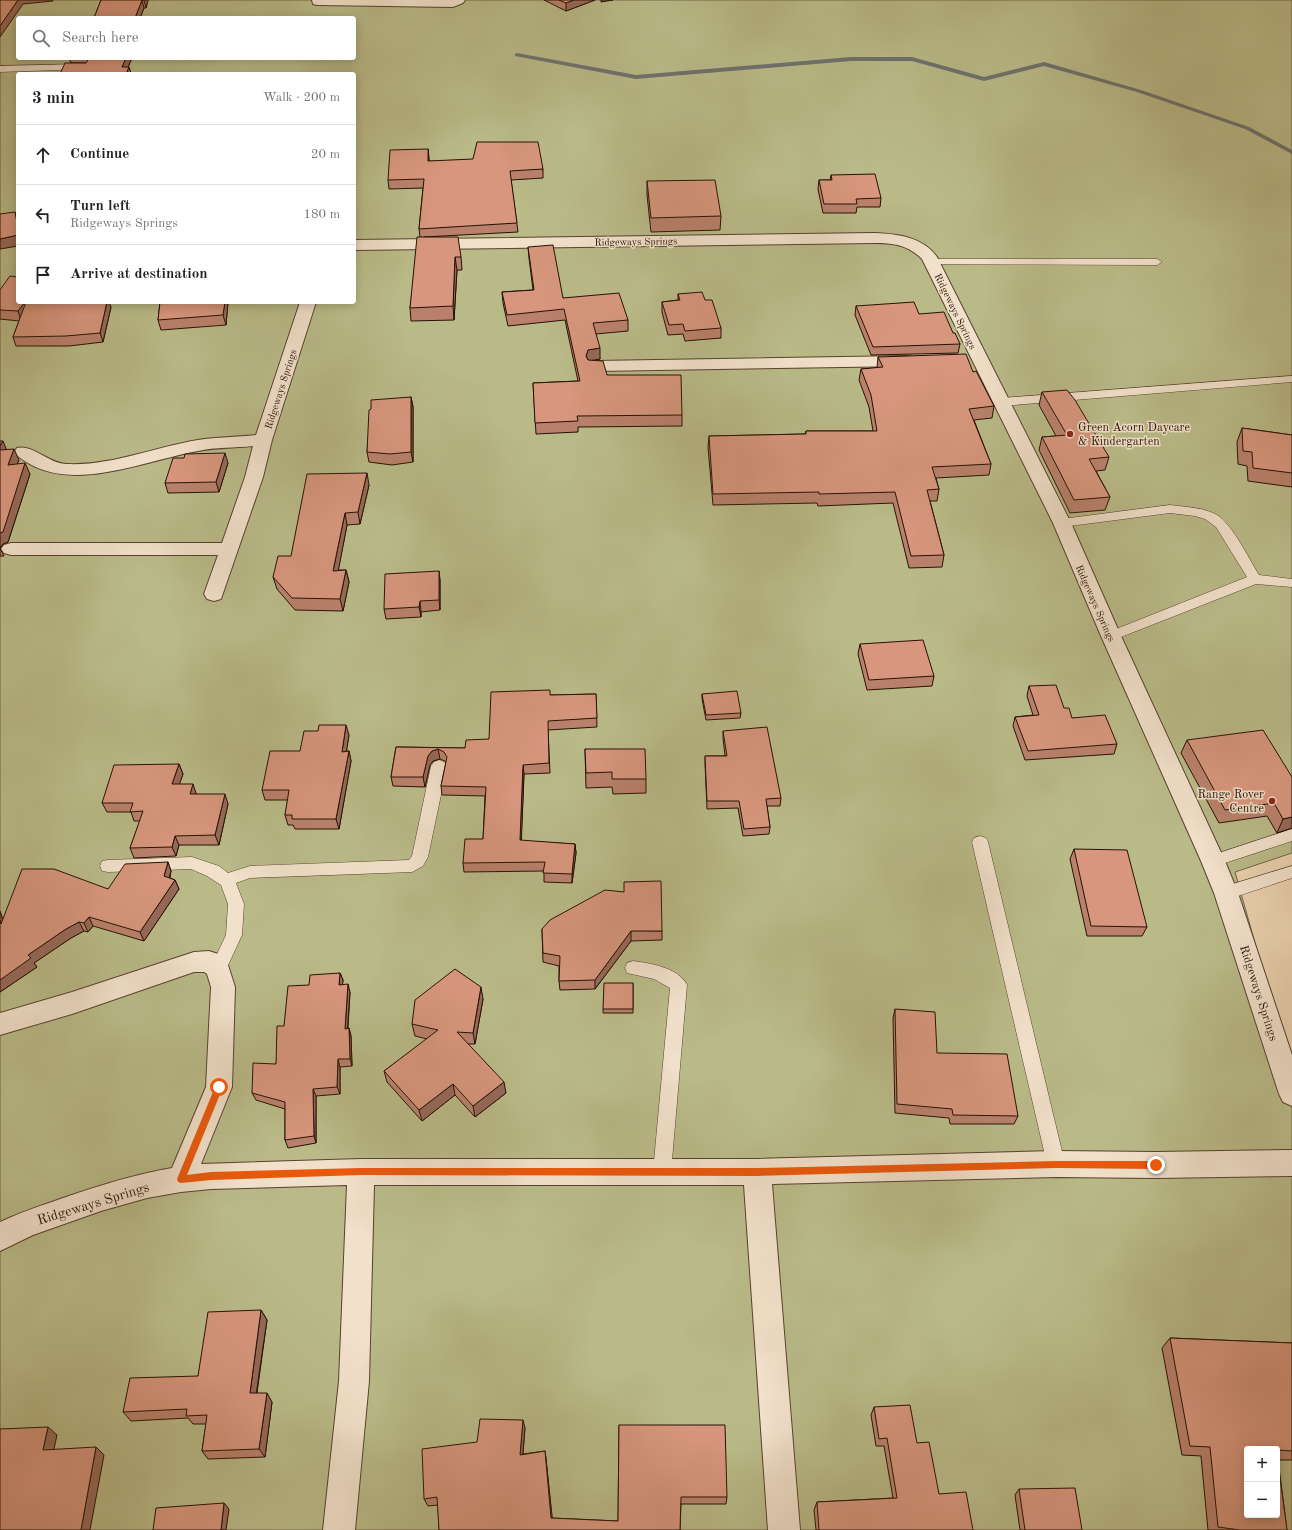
<!DOCTYPE html>
<meta charset="utf-8">
<style>
body{margin:0;font-family:"Old Standard TT",serif;background:#f6f6f6;color:#222}
.controls{position:absolute;right:12px;bottom:12px;display:grid;overflow:hidden;border-radius:4px;box-shadow:0 2px 10px #0003}
.controls button{width:36px;height:36px;display:grid;place-items:center;padding:0;border:0;border-bottom:1px solid #e0e0e0;background:#fff;color:#222;font:20px sans-serif}
.stop{position:absolute;width:12px;height:12px;margin:-9px;border:3px solid #ea580c;border-radius:50%;background:#fff}
.stop.end{background:#ea580c;border-color:#fff;box-shadow:0 1px 4px #0008}
.list{margin:0;padding:0;list-style:none}
h2{display:flex;justify-content:space-between;align-items:center;height:52px;margin:0;padding:0 16px;font-size:17px}
h2 small{font-size:13px;font-weight:400;color:#767676}
.list li{display:grid;grid-template-columns:26px 1fr auto;gap:12px;align-items:center;box-sizing:border-box;height:60px;padding:0 16px;border-top:1px solid #e0e0e0}
.list b{display:block;font-size:15px;white-space:nowrap}
.list p{margin:0;font-size:13px;white-space:nowrap;color:#767676}
.list em{font-size:13px;font-style:normal;color:#767676}
.icon{flex:none;width:22px;height:22px;fill:none;stroke:currentColor;stroke-width:2;stroke-linecap:round;stroke-linejoin:round}
.map{position:relative;flex:none;width:1292px;height:1530px;overflow:hidden}
.search{position:absolute;background:#fff;box-shadow:0 2px 10px #0003;left:16px;top:16px;width:340px;height:44px;display:flex;align-items:center;gap:10px;box-sizing:border-box;padding:0 14px;border-radius:4px;color:#767676;font-size:15px}
.panel{position:absolute;background:#fff;box-shadow:0 2px 10px #0003;left:16px;top:72px;width:340px;height:232px;border-radius:4px}
.map>svg:first-child{display:block}
.green{fill:#b9ba88;stroke:#706646;fill-rule:evenodd}
.lines{fill:none;stroke-linecap:round;stroke-linejoin:round}
.stream{fill:#6e726f;fill-rule:evenodd}
.lane-casing{stroke:#58412e;stroke-width:1}
.street-casing{stroke:#58412e;stroke-width:2}
.lane{fill:#f1e0ca;fill-rule:evenodd}
.street{fill:#f1e0ca;fill-rule:evenodd}
.wall{fill:#b9816c;stroke:#271104;fill-rule:evenodd}
.shaded-wall{fill:#966958;stroke:#271104}
.building{fill:#d7967d;stroke:#271104}
.route{fill:#ea580c}
.poi-dot{fill:#8f2418;stroke:#f1e0ca;stroke-width:1.5}
.labels{text-anchor:middle;stroke-width:3;stroke-linejoin:round;paint-order:stroke}
.far-street-label{font-size:10px;fill:#271104;stroke:#f1e0ca}
.poi-label{font-size:12px;fill:#271104;stroke:#f1e0ca;text-anchor:start}
.street-label{font-size:12px;fill:#271104;stroke:#f1e0ca}
.near-street-label{font-size:14px;fill:#271104;stroke:#f1e0ca}
</style>
<div class="map">
<svg width="1292" height="1530" viewBox="0 0 1292 1530">
<rect width="100%" height="100%" fill="#e9d0ae"/>
<filter id="stains"><feTurbulence type="fractalNoise" baseFrequency=".005" numOctaves="4"/><feColorMatrix values="0 0 0 0 .2 0 0 0 0 .09 0 0 0 0 .02 0 0 0 .5 -.17"/></filter>
<radialGradient id="worn" r=".72"><stop offset=".6" stop-color="#630" stop-opacity="0"/><stop offset="1" stop-color="#630" stop-opacity=".3"/></radialGradient>
<path class="green" d="M0 0H1292V853L1235 872 1292 1074V1530H0ZM18 18H354V58H18ZM18 74H354V302H18ZM1247 1449H1277V1515H1247Z"/>
<g class="lines">
<path class="stream" d="M517 53 636 75 851 57H912L984 77 1044 62 1141 90 1249 127 1292 150V154L1245 129 1137 92 1044 66 984 81 912 61H851L636 79 515 56V54Z"/>
<defs>
<g id="lane">
<path d="M83 64 86 65 87 67 86 69 0 72V66Z"/>
<path d="M932 259H1157L1162 262 1157 265 928 264 927 262Z"/>
<path d="M1292 376V382L1002 406 998 404 996 402 998 400 1002 398Z"/>
<path d="M1170 505C1184 507 1199 507 1213 513 1230 519 1249 559 1259 575L1292 579V587L1256 584 1116 639 1111 641 1106 639 1104 636 1106 633 1247 577 1216 527 1205 519 1195 516 1170 513 1062 527 1057 526 1056 523 1057 520 1062 519Z"/>
<path d="M439 760 444 762 447 766 428 857 423 866 412 872 250 878 236 883 244 904 242 935 224 974 218 976 212 974 210 969 226 935 228 904 221 885 207 876 191 869 108 872 102 871 100 866 102 861 108 860 192 857 219 866 228 873 250 866 409 860 412 856 431 766 434 762Z"/>
<path d="M1292 829V841L1213 867 1207 865 1205 861 1207 857Z"/>
<path d="M980 836 986 838 988 842 1065 1164 1063 1170 1056 1173 1049 1170 1047 1164 972 842 974 838Z"/>
<path d="M1292 866V878L1226 900 1220 898 1218 893 1220 888Z"/>
<path d="M633 961C650 963 679 968 687 985L671 1172 669 1178 662 1181 655 1178 653 1172 670 988 654 979 627 973 625 968 627 963Z"/>
</g>
<g id="street">
<path d="M312 0H465L463 3 453 7 317 5 313 4Z"/>
<path d="M875 233C898 234 923 237 937 257L1071 523 1121 636 1225 861 1238 893 1292 1055V1106L1283 1102 1279 1094 1214 893 1201 861 1101 636 1053 523 922 259C908 245 894 243 875 243L354 250V240Z"/>
<path d="M300 302H316L272 440 263 477 221 599 214 601 207 599 204 594 218 555H11L4 553 1 549 4 545 11 543H222L245 477 253 446C235 448 215 447 198 451 147 460 76 492 28 463 23 460 18 457 14 452L17 448C33 444 49 464 67 464 111 466 155 447 198 440 217 437 237 437 256 435Z"/>
<path d="M907 356 913 357 915 361 913 365 907 366 596 371 590 370 588 366 590 362 596 361Z"/>
<path d="M209 951 218 954 227 962 235 987 232 1087 201 1164 361 1159H757L1056 1151 1156 1152 1292 1150V1176L1156 1178 1056 1177 772 1184 800 1530H768L744 1185H374L369 1381 355 1530H323L339 1381 347 1185 211 1189 181 1192 147 1198 101 1211 33 1235 0 1251V1222C21 1212 43 1205 66 1197 101 1185 136 1174 172 1168L206 1087 211 987 207 974 204 972H194L72 1014 0 1035V1013L72 992 194 952Z"/>
</g>
</defs>
<use href="#lane" class="lane-casing"/>
<use href="#street" class="street-casing"/>
<use href="#lane" class="lane"/>
<use href="#street" class="street"/>
</g>
<g class="wall">
<path d="M101 0H148L146 8H144L140 18H94Z"/>
<path d="M544 0H595L566 11Z"/>
<path d="M69 58H132L128 67H129L131 74H60L86 63H71Z"/>
<path d="M428 149 429 161 543 169V178L511 180 518 232 424 237 461 257 462 270H457L454 320 411 321 410 308 420 237 419 229 423 188 389 189 388 180Z"/>
<path d="M831 175 881 198 880 207H857L856 213H823L818 189 819 180H830Z"/>
<path d="M647 181 721 216 720 230 651 232 647 195Z"/>
<path d="M528 247 563 298 628 320V331L596 334 600 359 595 360 607 375 682 415V426L578 427V432L536 434 533 383 578 381 565 320 508 326 503 303 502 292 533 290 529 258Z"/>
<path d="M0 290 18 302 111 307 103 342 69 346H16L13 337 19 321 0 319Z"/>
<path d="M678 294 705 300 721 328V338L685 341 683 334 668 335 662 312V302L678 300Z"/>
<path d="M160 302H228L226 325 161 330 158 320Z"/>
<path d="M856 306 919 314 953 333 960 344 958 353 871 355 855 315Z"/>
<path d="M878 357 973 372 994 406 992 418 974 420 991 464 989 475 936 478 939 489 937 501H930L944 555 942 567 909 568 893 503 818 506 817 503 713 505 708 447 709 436 805 434 806 431H873L869 407 859 380 861 369 877 368Z"/>
<path d="M1042 392 1109 457 1105 470 1096 471 1110 497 1105 510 1070 513 1039 450 1042 437 1056 436 1039 405Z"/>
<path d="M411 397 413 407V462L392 465 369 462 367 452 371 409Z"/>
<path d="M1242 428 1292 435V487L1248 481 1247 466 1238 464 1237 442Z"/>
<path d="M0 441 6 449 19 460 17 464 30 474 8 542 3 544 0 548 4 556H0Z"/>
<path d="M184 458 228 463 219 492 168 493 165 483Z"/>
<path d="M369 485 360 524 347 525 338 570H346L349 582 343 611 295 610 277 589 273 577 291 556Z"/>
<path d="M439 571 440 581V610L421 612V617L386 619 384 609Z"/>
<path d="M860 644 934 676 932 686 867 690 858 654Z"/>
<path d="M1029 686 1064 708 1072 718 1117 744 1114 754 1025 760 1013 726 1015 717 1033 715 1027 696Z"/>
<path d="M596 694 597 727 548 730 550 773 524 774 521 841 575 844 576 853 572 883 544 882V871L464 872 463 863 483 839 485 796 442 795 441 786 446 762 445 761 440 759 433 761 430 765 425 787 393 786 391 777 396 747 465 748 489 739 551 695Z"/>
<path d="M702 694 741 713 740 718 706 720 702 699Z"/>
<path d="M723 731 781 798 780 806H767L770 827 769 834 743 836 738 808 707 809 705 764V756H725L723 738Z"/>
<path d="M349 735 346 751H349L351 761 339 829H295L293 825H288L285 815 288 800H265L262 790Z"/>
<path d="M1187 740 1292 777V828L1277 833 1267 816 1219 823 1181 753Z"/>
<path d="M585 749 646 779V793L613 794 612 787 586 788Z"/>
<path d="M179 764 183 774 179 784 196 793V794L228 804 219 845H179L176 856 134 858 130 848 140 821H134L131 812H107L102 803Z"/>
<path d="M1074 849 1147 927 1142 936H1087L1070 859Z"/>
<path d="M168 862 171 871 170 878 175 880 179 889 144 941 93 926 88 932 84 931 71 938 34 963 37 967 0 992V911L3 920 108 889Z"/>
<path d="M542 929 662 931V940L631 941 595 989 560 990 559 981V966L543 962Z"/>
<path d="M340 973 343 980 342 984 350 992 348 1028H349L351 1036 352 1066 340 1067V1094L316 1096V1143L288 1148 285 1140V1109L256 1100 252 1093 276 1064 284 1026 309 985Z"/>
<path d="M633 983V1013H603V1009Z"/>
<path d="M483 999 475 1044H468L506 1093 475 1117 455 1095 422 1121 387 1082 384 1071 427 1039 415 1036 412 1024Z"/>
<path d="M895 1009 937 1053 1018 1116 1014 1124H950L949 1118 895 1113 893 1018Z"/>
<path d="M261 1310 267 1320 257 1393 272 1402 265 1457 208 1459 202 1451 206 1424H193L188 1418 131 1421 123 1412 198 1376Z"/>
<path d="M1170 1338 1292 1343V1460H1278L1287 1530H1208L1201 1456 1182 1455 1162 1348ZM1247 1449H1277V1515Z"/>
<path d="M874 1407 917 1443 939 1494 973 1530H816L814 1510 817 1502 893 1498 884 1446H876L871 1415Z"/>
<path d="M619 1425 727 1497 726 1504H681L680 1530H439L438 1505 428 1506 424 1499 477 1442 525 1428 523 1454 545 1451 546 1459 552 1518 618 1521Z"/>
<path d="M1019 1489 1082 1530H1020L1015 1495Z"/>
</g>
<g class="shaded-wall">
<path d="M18 0H53V1L23 4 0 37V26Z"/>
<path d="M142 0 144 8 140 18H135Z"/>
<path d="M144 0H148L146 8Z"/>
<path d="M574 0H595L566 11V3Z"/>
<path d="M601 0H613L601 2Z"/>
<path d="M126 58H132L125 74 122 67Z"/>
<path d="M129 67 131 74H126Z"/>
<path d="M428 149 429 158V170L428 161Z"/>
<path d="M15 212 18 221V228Z"/>
<path d="M18 235V246L0 249V239Z"/>
<path d="M455 257 457 270 454 320 453 306Z"/>
<path d="M25 302H29L21 321 18 311Z"/>
<path d="M107 302H109L111 307 103 342 100 333Z"/>
<path d="M225 302H228L226 325 223 315Z"/>
<path d="M600 348V359L589 361 586 356 588 350Z"/>
<path d="M411 397 413 407V462L411 452Z"/>
<path d="M3 441 7 451 0 453V446Z"/>
<path d="M14 449 19 460 12 475 8 465Z"/>
<path d="M225 453 228 463 219 492 216 482Z"/>
<path d="M25 463 30 474 8 542 3 544 0 548V533Z"/>
<path d="M367 473 369 485 360 524 358 512Z"/>
<path d="M345 513 347 525 336 583 333 571Z"/>
<path d="M346 570 349 582 343 611 340 599Z"/>
<path d="M439 571 440 581V610L439 600Z"/>
<path d="M420 601 421 612V617L419 607Z"/>
<path d="M346 725 349 735 345 761 342 752Z"/>
<path d="M438 749 440 759 433 761 430 765 425 787 423 777 428 756 432 751Z"/>
<path d="M349 751 351 761 339 829 336 819Z"/>
<path d="M179 764 183 774 176 794 172 784Z"/>
<path d="M523 765 524 774 521 850 520 840Z"/>
<path d="M193 784 196 793 193 804 190 794Z"/>
<path d="M225 794 228 804 219 845 215 835Z"/>
<path d="M1292 817V828L1277 833 1283 819Z"/>
<path d="M175 836 179 845 176 856 172 847Z"/>
<path d="M575 844 576 853 572 883V874Z"/>
<path d="M168 862 171 871 167 886 164 876Z"/>
<path d="M175 880 179 889 144 941 140 932Z"/>
<path d="M0 911 7 933 1 924 0 920Z"/>
<path d="M89 917 93 926 88 932 84 923Z"/>
<path d="M79 922 84 931 71 938 34 963 37 967 0 992V980L28 955 66 929Z"/>
<path d="M631 931V941L595 989V980Z"/>
<path d="M340 973 343 980 342 992 339 985Z"/>
<path d="M348 984 350 992 347 1036 345 1029Z"/>
<path d="M481 987 483 999 475 1044 473 1033Z"/>
<path d="M349 1028 351 1036 352 1066 350 1059Z"/>
<path d="M338 1059 340 1067V1094L337 1087Z"/>
<path d="M504 1082 506 1093 475 1117 473 1106Z"/>
<path d="M453 1084 455 1095 422 1121 419 1110Z"/>
<path d="M313 1089 316 1096V1143L314 1136Z"/>
<path d="M261 1310 267 1320 255 1402 250 1393Z"/>
<path d="M267 1393 272 1402 265 1457 259 1449Z"/>
<path d="M523 1420 525 1428 522 1462 520 1455Z"/>
<path d="M48 1427 57 1435 52 1458 43 1450Z"/>
<path d="M96 1447 104 1455 90 1530H81Z"/>
<path d="M545 1451 546 1459 553 1525 551 1518Z"/>
<path d="M224 1503 229 1509 226 1530H221Z"/>
</g>
<g class="building">
<path d="M0 0H18L0 26Z"/>
<path d="M101 0H144H142L135 18H94Z"/>
<path d="M559 0H574L566 3Z"/>
<path d="M88 58H126L122 67H129L126 74H60L65 63H86L88 60Z"/>
<path d="M477 142H538L543 169 510 171 517 223 419 229 424 179 388 180 390 150 428 149V161L473 159Z"/>
<path d="M875 174 881 198 856 199 857 204H824L819 180H832L831 175Z"/>
<path d="M715 180 721 216 651 218 647 181Z"/>
<path d="M15 212 18 228V235L0 239V214Z"/>
<path d="M417 237H458L461 257H455L453 306 410 308Z"/>
<path d="M553 245 563 298 619 293 628 320 593 323 600 348 588 350 586 356 588 360 603 361 607 375H681L682 415 577 416 578 421 535 423 533 383 580 381 564 309 507 315 502 292 534 290 528 247Z"/>
<path d="M10 276 18 277V302H25L18 311 0 310V290Z"/>
<path d="M702 292 705 300H712L721 328 685 331 683 324 669 325 662 302 680 300 678 294Z"/>
<path d="M26 302H107L100 333 66 336 13 337Z"/>
<path d="M160 302H225L223 315 158 320Z"/>
<path d="M914 302 919 314 944 312 953 333H955L960 344 873 347 856 306Z"/>
<path d="M966 354 973 372 976 371 994 406 969 409 991 464 932 467 939 489 927 490 944 555 911 556 895 492 819 494V492L713 494 709 436 806 434V431H877L871 395 861 369 883 367 878 357Z"/>
<path d="M1067 390 1075 400 1109 457 1089 459 1110 497 1074 500 1042 437 1067 435 1042 392Z"/>
<path d="M411 397V452L390 454 367 452 369 410 371 409V400Z"/>
<path d="M1242 428 1292 435V473L1253 468 1252 452 1243 451Z"/>
<path d="M0 441H3L0 446Z"/>
<path d="M14 449 8 465 25 463 3 532 0 533V450Z"/>
<path d="M225 453 216 482 165 483 173 458H184L185 454Z"/>
<path d="M367 473 358 512 345 513 333 571 346 570 340 599 292 598 273 577 278 556H291L307 474Z"/>
<path d="M439 571V600L420 601 419 607 384 609 385 574Z"/>
<path d="M923 640 934 676 869 680 860 644Z"/>
<path d="M1056 685 1064 708H1069L1072 718 1105 715 1117 744 1028 751 1015 717 1039 715 1029 686Z"/>
<path d="M550 690V695L596 694 597 718 548 721 549 763 523 765 520 840 575 844 572 874 543 873 545 862 463 863 465 839H483L486 787 441 786 447 757 444 752 438 749 432 751 428 756 423 777H391L396 747 465 748 466 740 489 739 491 692Z"/>
<path d="M737 691 741 713 706 715 702 694Z"/>
<path d="M319 725H346L342 752 349 751 336 819H292V815H285L289 790H262L270 751H300L304 731H318Z"/>
<path d="M767 727 781 798 766 799 770 827 744 829 739 801H707L705 756H727L723 731Z"/>
<path d="M1263 730 1292 777V817L1283 819 1274 803 1225 810 1187 740Z"/>
<path d="M585 749H645L646 779H612V772L586 773Z"/>
<path d="M179 764 172 784H193L190 794H225L215 835 175 836 172 847 130 848 143 811 130 812 133 803H102L114 765Z"/>
<path d="M1074 849 1127 850 1147 927 1091 926Z"/>
<path d="M168 862 164 876 175 880 140 932 89 917 84 923 79 922 66 929 28 955 31 958 0 980V920L1 924 22 869H54L108 889 125 864Z"/>
<path d="M661 881 662 931H631L595 980 559 981 560 956 543 953 542 929 550 920 605 890 624 892V882Z"/>
<path d="M455 969 481 987 473 1033 457 1032 504 1082 473 1106 453 1084 419 1110 384 1071 438 1030 412 1024 415 1000Z"/>
<path d="M340 973 339 985 348 984 345 1029 349 1028 350 1059H338L337 1087 313 1089 314 1136 285 1140V1102L252 1093 253 1063 276 1064 277 1026H284L288 986 309 985 310 975Z"/>
<path d="M604 983H633V1009H603Z"/>
<path d="M895 1009 935 1012 937 1053 1007 1054 1018 1116 953 1115 952 1109 897 1104Z"/>
<path d="M261 1310 250 1393H267L259 1449 202 1451 207 1415 186 1416 187 1409 123 1412 130 1378 198 1376 208 1312Z"/>
<path d="M1170 1338 1292 1343V1451L1277 1450V1449H1247V1515H1277V1456L1287 1530H1240L1218 1527 1210 1447 1190 1446Z"/>
<path d="M910 1405 917 1443 929 1442 939 1494 966 1492 973 1530H819L817 1502 897 1498 887 1438 879 1439 874 1407Z"/>
<path d="M480 1419 523 1420 520 1455 545 1451 551 1518 618 1521 619 1425H725L727 1497H681L680 1530H439L437 1497 424 1499 422 1449 477 1442Z"/>
<path d="M48 1427 43 1450 96 1447 81 1530H0V1429Z"/>
<path d="M1075 1488 1082 1530H1025L1019 1489Z"/>
<path d="M224 1503 221 1530H153L156 1508Z"/>
</g>
<path class="route" d="M219 1084 223 1087 187 1175 211 1172 361 1168H757L1056 1161H1156L1160 1165 1156 1169 1056 1168 757 1176 361 1175 211 1180 181 1183 178 1182 177 1179 215 1087Z"/>
<g class="poi-dot">
<circle cx="1070" cy="434" r="4"/>
<circle cx="1272" cy="801" r="4"/>
</g>
<g class="labels">
<g class="far-street-label">
<text transform="translate(636 241) rotate(-1)" y="4">Ridgeways Springs</text>
<text transform="translate(956 311) rotate(64)" y="4">Ridgeways Springs</text>
<text transform="translate(280 389) rotate(-72)" y="4">Ridgeways Springs</text>
<text transform="translate(1096 603) rotate(66)" y="4">Ridgeways Springs</text>
</g>
<g class="poi-label">
<text x="1078" y="431">Green Acorn Daycare<tspan x="1078" dy="14">&amp; Kindergarten</tspan></text>
<text x="1264" y="798" text-anchor="end">Range Rover<tspan x="1264" dy="14">Centre</tspan></text>
</g>
<g class="street-label">
<text transform="translate(1259 993) rotate(72)" y="4">Ridgeways Springs</text>
</g>
<g class="near-street-label">
<text transform="translate(93 1203) rotate(-17)" y="5">Ridgeways Springs</text>
</g>
</g>
<rect width="100%" height="100%" filter="url(#stains)"/>
<rect width="100%" height="100%" fill="url(#worn)"/>
</svg>
<div class="controls">
<button>+</button>
<button>−</button>
</div>
<div class="stop" style="left:219px;top:1087px"></div>
<div class="stop end" style="left:1156px;top:1165px"></div>
<div class="search"><svg class="icon" aria-label="search" viewBox="0 0 24 24"><circle cx="10" cy="10" r="6"/><path d="M15 15l6 6"/></svg>Search here</div>
<section class="panel">
<h2>3 min<small>Walk · 200 m</small></h2>
<ul class="list">
<li><svg class="icon" aria-label="ahead" viewBox="0 0 24 24"><path d="M12 20V5M6 11l6-6 6 6"/></svg><div><b>Continue</b></div><em>20 m</em></li>
<li><svg class="icon" aria-label="left" viewBox="0 0 24 24"><path d="M17 20v-9H6M10 6l-5 5 5 5"/></svg><div><b>Turn left</b><p>Ridgeways Springs</p></div><em>180 m</em></li>
<li><svg class="icon" aria-label="arrive" viewBox="0 0 24 24"><path d="M6 21V4h12l-3 4 3 4H6"/></svg><div><b>Arrive at destination</b></div></li>
</ul>
</section>
</div>
